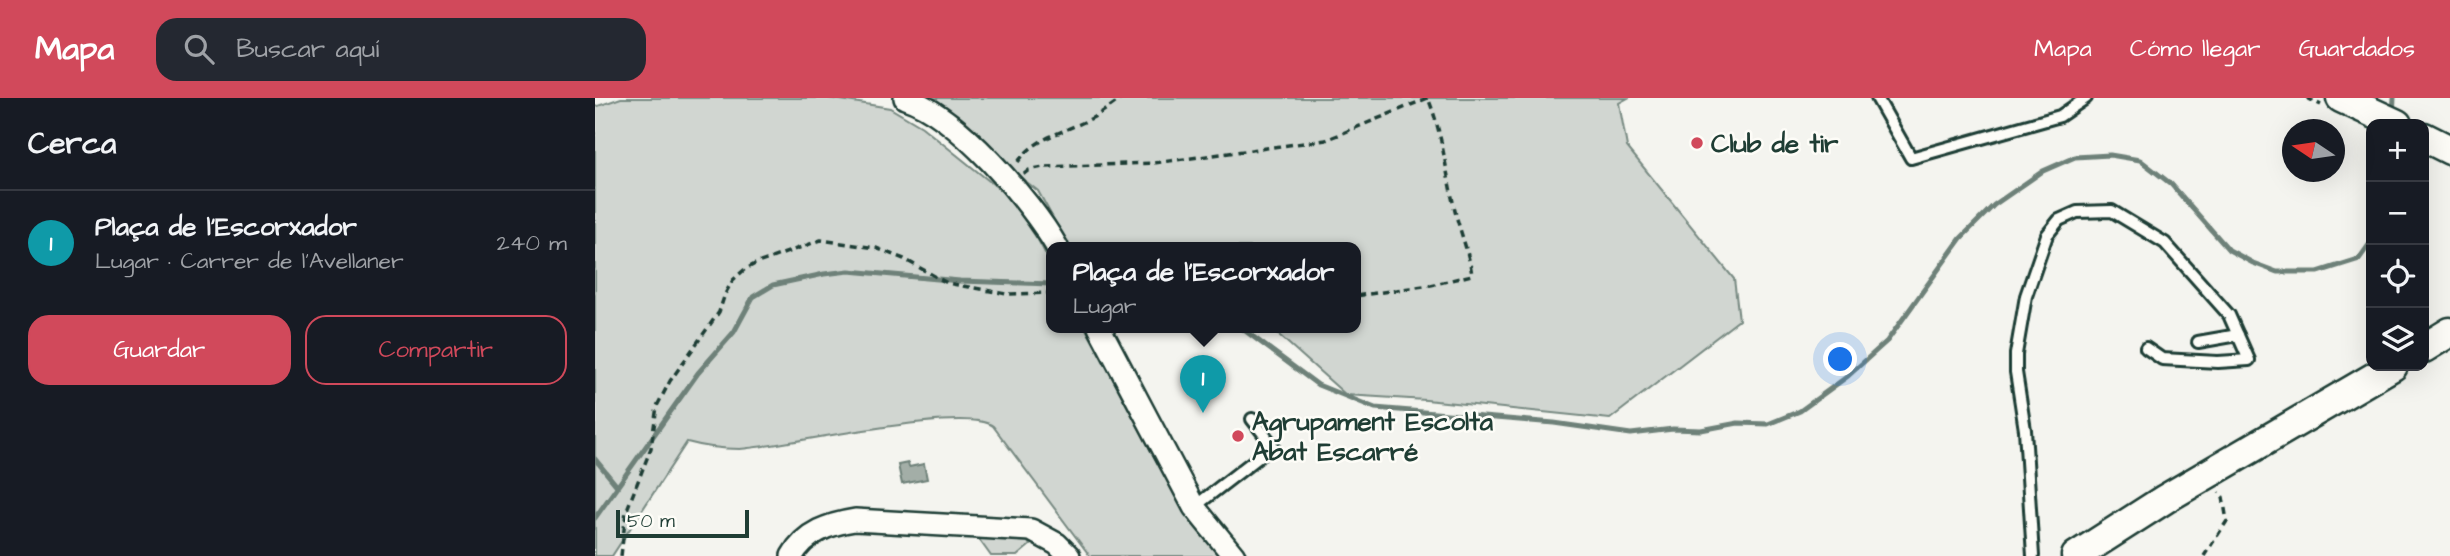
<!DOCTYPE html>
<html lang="es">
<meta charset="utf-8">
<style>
body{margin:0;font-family:"Architects Daughter",sans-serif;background:#242831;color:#f1f3f6}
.controls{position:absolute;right:21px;top:21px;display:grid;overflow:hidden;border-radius:14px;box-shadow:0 7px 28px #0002}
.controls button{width:63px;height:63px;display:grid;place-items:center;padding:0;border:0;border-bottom:2px solid #363941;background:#171b24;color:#f1f3f6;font:35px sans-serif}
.compass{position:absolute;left:1687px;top:21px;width:63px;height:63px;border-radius:50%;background:#171b24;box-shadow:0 7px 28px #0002;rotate:283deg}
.scale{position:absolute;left:21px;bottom:18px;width:133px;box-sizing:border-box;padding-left:7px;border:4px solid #1f3d34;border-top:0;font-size:19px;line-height:24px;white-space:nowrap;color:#1f3d34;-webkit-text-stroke:5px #fdfcf7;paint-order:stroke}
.you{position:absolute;left:1246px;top:262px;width:24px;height:24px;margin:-18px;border:5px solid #fff;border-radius:50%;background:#1a73e8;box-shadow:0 0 0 10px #1a73e833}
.badge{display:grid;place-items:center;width:46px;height:46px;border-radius:50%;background:#d1495b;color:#fff;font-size:23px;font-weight:700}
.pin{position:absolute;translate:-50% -58px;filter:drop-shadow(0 2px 4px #0008)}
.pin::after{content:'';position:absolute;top:37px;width:24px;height:21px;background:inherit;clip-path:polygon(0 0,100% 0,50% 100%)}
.popup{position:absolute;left:451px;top:144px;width:315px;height:91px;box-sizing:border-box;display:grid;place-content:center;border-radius:14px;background:#171b24;filter:drop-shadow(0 2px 5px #0005);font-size:23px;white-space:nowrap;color:#9ea1a6}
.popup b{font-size:26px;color:#f1f3f6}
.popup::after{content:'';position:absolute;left:50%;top:100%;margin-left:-14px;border:14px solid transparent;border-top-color:#171b24}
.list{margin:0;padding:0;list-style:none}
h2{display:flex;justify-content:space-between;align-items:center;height:91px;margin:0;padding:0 28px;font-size:30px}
h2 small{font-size:23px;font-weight:400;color:#9ea1a6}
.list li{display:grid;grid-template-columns:46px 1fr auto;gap:21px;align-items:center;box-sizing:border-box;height:105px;padding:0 28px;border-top:2px solid #363941}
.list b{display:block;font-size:26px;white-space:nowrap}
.list p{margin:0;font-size:23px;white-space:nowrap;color:#9ea1a6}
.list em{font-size:23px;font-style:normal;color:#9ea1a6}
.actions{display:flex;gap:14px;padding:21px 28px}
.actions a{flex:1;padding:16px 0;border:2px solid #d1495b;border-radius:21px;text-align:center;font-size:24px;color:#d1495b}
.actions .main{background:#d1495b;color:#fff}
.icon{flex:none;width:38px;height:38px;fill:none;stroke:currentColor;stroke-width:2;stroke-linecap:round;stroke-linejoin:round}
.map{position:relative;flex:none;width:1855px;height:458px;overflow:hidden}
header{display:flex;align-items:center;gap:42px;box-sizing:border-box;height:98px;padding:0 35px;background:#d1495b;color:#fff}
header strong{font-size:33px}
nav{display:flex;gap:38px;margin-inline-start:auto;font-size:24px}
.search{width:490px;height:63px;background:#242831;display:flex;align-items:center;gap:18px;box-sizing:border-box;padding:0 24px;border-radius:21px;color:#9ea1a6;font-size:26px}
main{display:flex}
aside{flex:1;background:#171b24}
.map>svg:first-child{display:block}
.green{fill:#d1d6d1;stroke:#788a82;stroke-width:2}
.water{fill:#a3aea7;stroke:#6e8179;stroke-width:2}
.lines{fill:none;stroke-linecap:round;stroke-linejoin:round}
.stream{stroke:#6e8179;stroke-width:5}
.lane-casing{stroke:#1f3d34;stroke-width:16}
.street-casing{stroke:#1f3d34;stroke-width:26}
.secondary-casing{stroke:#1f3d34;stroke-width:33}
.path{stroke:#1f3d34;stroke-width:3.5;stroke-dasharray:7 5;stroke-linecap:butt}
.lane{stroke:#fdfcf7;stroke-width:10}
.street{stroke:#fdfcf7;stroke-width:21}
.secondary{stroke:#fdfcf7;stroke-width:28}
.poi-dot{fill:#d1495b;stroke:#fdfcf7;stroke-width:2.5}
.labels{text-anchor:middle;stroke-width:5;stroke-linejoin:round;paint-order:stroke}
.poi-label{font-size:26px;font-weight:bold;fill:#1f3d34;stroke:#fdfcf7;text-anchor:start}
</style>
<header>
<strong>Mapa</strong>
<div class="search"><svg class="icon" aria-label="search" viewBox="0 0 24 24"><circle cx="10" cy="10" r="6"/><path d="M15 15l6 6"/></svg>Buscar aquí</div>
<nav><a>Mapa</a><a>Cómo llegar</a><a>Guardados</a></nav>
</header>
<main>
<aside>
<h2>Cerca<small></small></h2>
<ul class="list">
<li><span class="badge" style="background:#0f9aa8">1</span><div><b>Plaça de l'Escorxador</b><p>Lugar · Carrer de l'Avellaner</p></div><em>240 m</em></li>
</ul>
<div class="actions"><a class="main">Guardar</a><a>Compartir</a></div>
</aside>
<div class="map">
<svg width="1855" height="458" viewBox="0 0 1855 458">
<rect width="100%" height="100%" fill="#f4f4ef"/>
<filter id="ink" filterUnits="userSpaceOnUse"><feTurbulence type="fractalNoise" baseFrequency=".0143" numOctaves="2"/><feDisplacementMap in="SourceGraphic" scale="14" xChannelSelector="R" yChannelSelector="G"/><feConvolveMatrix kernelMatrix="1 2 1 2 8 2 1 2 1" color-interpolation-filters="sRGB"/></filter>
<g filter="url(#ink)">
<g class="green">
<path d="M26 0H233L295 10 327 29 414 99 443 142 456 166V229H490L586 409 625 458H495L398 328C371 307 190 348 145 351 126 351 110 349 92 344L17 458H0V9Z"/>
<path d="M326 0H1033L1024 5 1032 49 1139 181 1144 222 1015 321 831 302 751 297 675 229H760V149H474L443 93Z"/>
<path d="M383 440 432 443 435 447 422 458H396Z"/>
</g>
<path class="water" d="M313 365 314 369 329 366 332 381 307 386 303 367Z"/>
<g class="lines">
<g class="stream">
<path d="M1798 16 1799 0"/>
<path d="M645 229 723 287 780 310 959 325 1036 336 1078 331 1106 332 1143 325 1173 326 1205 313 1253 278 1292 243 1366 140 1399 107 1448 73 1480 59 1515 57 1545 62 1576 86 1634 152 1658 165 1682 174H1723L1764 161 1776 144"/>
<path d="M0 361 22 388"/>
<path d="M0 420 103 275 139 234 158 199 178 187 229 176 254 173 365 183 456 186"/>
</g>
<defs>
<g id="lane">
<path d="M1282 0 1316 60 1465 18 1491 0"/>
<path d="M1603 244 1643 237"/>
<path d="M599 409 678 348 657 321"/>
<path d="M1438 458 1430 332 1421 274V256L1431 198 1452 137 1464 122 1482 114 1517 113 1570 145 1634 217 1654 262 1623 264 1567 261 1551 250"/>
</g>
<g id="street">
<path d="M310 0C362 17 435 102 462 149"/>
<path d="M504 229 599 409 639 458"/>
<path d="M197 458C210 434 235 426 260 422L436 432 462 446 474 458"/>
</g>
<g id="secondary">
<path d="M1746 0 1802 26"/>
<path d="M1829 39 1855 52"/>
<path d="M1829 250 1855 234"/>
<path d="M1481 458 1570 401 1798 268"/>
</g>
</defs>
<use href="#lane" class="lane-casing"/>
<use href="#street" class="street-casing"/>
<use href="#secondary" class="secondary-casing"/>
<g class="path">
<path d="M1712 0 1726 7"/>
<path d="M423 64C439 41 465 35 489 24 502 18 515 9 527 0"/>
<path d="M429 76 434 72 448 69 559 65 731 42 833 0C848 37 851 75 860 113 865 134 874 155 877 177L836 187 760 198"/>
<path d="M26 458 31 414 56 350 62 308 75 283 124 214 130 196 138 182 149 172 160 166 226 142 281 150 309 161 352 185 412 196 456 195"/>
<path d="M1609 458 1632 423 1628 399 1624 394"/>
</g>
<use href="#lane" class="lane"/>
<use href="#street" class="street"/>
<use href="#secondary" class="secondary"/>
</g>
</g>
<g class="poi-dot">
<circle cx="1102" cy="45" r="7"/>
<circle cx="643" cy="338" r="7"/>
</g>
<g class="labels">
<g class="poi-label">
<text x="1116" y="54">Club de tir</text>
<text x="657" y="332">Agrupament Escolta<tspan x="657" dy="30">Abat Escarré</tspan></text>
</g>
</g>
</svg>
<div class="controls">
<button>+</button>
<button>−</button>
<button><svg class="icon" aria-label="locate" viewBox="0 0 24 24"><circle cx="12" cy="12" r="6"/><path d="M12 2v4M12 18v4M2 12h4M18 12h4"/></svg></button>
<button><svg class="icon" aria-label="layers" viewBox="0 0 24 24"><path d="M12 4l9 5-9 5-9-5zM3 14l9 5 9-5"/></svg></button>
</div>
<svg class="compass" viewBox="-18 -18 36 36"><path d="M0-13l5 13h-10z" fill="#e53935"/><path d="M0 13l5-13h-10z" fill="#9ea1a6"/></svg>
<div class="scale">50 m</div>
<div class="you"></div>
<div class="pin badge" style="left:608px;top:315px;background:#0f9aa8">1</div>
<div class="popup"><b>Plaça de l'Escorxador</b>Lugar</div>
</div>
</main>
